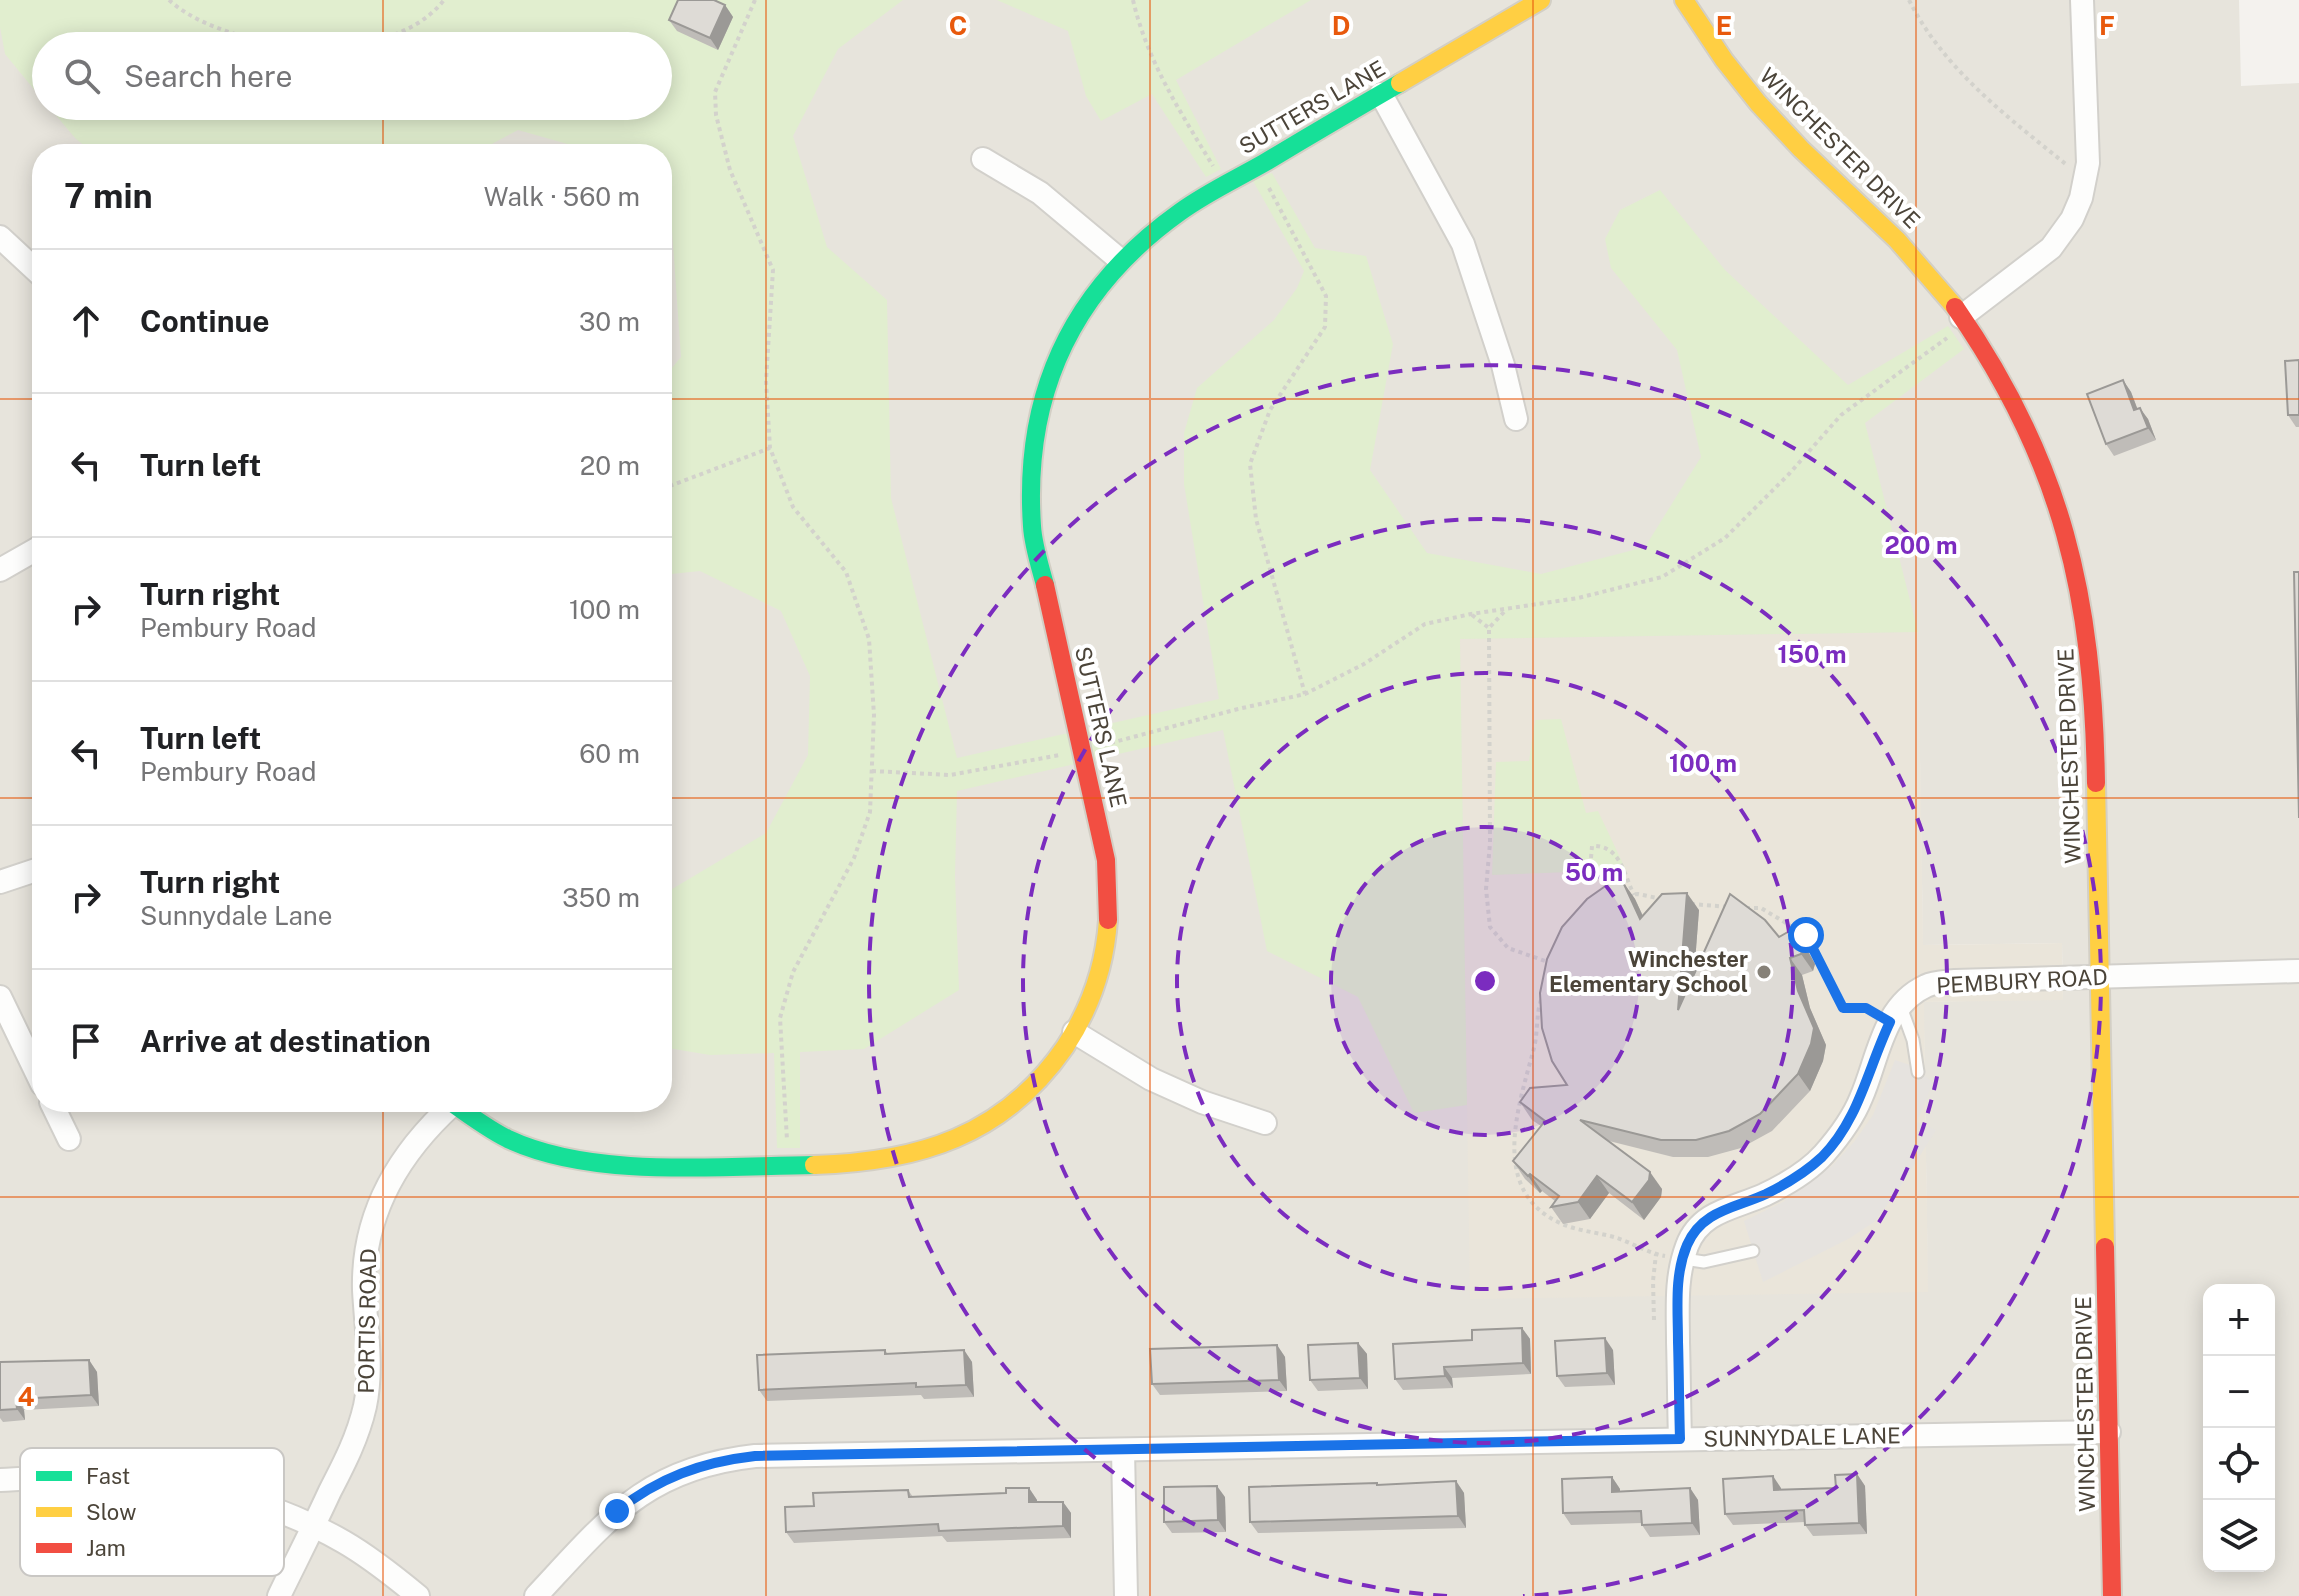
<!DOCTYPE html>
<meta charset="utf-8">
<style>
body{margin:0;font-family:"Public Sans",sans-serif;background:#f6f6f6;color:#202124}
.controls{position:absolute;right:24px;bottom:24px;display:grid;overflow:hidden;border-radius:16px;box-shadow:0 4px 20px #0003}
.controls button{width:72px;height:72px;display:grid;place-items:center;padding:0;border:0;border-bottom:2px solid #e0e0e0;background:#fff;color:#202124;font:40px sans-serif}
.stop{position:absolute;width:24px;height:24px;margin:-18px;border:6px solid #1a73e8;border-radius:50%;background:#fff}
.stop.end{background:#1a73e8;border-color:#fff;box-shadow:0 2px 8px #0008}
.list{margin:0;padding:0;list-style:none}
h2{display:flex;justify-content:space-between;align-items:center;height:104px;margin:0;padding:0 32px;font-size:34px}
h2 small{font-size:26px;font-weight:400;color:#757577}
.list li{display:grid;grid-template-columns:52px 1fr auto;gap:24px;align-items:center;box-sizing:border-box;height:144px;padding:0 32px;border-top:2px solid #e0e0e0}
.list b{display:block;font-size:30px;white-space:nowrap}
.list p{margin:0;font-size:26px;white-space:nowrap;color:#757577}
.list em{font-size:26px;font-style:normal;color:#757577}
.icon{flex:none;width:44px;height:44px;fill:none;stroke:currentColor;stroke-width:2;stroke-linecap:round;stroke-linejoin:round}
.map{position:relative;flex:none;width:2299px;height:1596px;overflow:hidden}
.search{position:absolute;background:#fff;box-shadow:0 4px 20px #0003;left:32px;top:32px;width:640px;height:88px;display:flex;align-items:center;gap:20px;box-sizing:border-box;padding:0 28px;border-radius:44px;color:#757577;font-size:30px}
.panel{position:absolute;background:#fff;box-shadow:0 4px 20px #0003;left:32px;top:144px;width:640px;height:968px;border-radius:32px}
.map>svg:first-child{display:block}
.residential{fill:#e7e4dc;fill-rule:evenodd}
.education{fill:#eae5da}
.green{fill:#e1eecf}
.parking{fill:#e6e3df}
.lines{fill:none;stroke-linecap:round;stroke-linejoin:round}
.lane-casing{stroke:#d2d0cb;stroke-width:15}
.street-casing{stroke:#d2d0cb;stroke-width:26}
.fast-casing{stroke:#d3cfc5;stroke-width:22}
.slow-casing{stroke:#d3cfc5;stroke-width:22}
.jam-casing{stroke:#d3cfc5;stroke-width:22}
.path{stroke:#d3d2cc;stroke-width:4;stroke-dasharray:4 4;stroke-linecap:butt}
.lane{stroke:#fdfdfc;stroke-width:11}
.street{stroke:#fdfdfc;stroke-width:22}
.fast{stroke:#16e098;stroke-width:18}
.slow{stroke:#ffcf43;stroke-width:18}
.jam{stroke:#f24e42;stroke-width:18}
.wall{fill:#bfbcb8}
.shaded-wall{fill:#9b9996}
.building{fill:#dedbd6;stroke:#9b9996;stroke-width:2}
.route{stroke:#1a73e8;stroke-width:10}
.grid{fill:none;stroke:#e8590c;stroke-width:2;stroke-opacity:0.55}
.ring{fill:none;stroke:#7b2cbf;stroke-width:4;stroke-dasharray:14 10}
.poi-dot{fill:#868178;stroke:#fff;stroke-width:3}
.labels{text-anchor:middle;stroke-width:8;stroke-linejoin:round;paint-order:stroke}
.street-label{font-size:22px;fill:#4b4439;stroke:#fff}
.poi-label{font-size:22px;font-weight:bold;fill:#4b4439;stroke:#fff;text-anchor:end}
.key{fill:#fff;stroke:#c9c7c4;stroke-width:2}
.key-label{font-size:22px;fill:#4b4439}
.grid-label{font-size:26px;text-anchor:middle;font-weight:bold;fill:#e8590c;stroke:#fff;stroke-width:8;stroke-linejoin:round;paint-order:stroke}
.centre{fill:#7b2cbf;stroke:#fff;stroke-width:4}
.ring-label{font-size:24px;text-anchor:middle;font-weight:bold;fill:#7b2cbf;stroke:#fff;stroke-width:8;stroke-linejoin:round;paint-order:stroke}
</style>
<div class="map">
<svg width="2299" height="1596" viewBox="0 0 2299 1596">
<rect width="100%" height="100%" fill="#f4f2ee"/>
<path class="residential" d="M0 0H2239L2241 86 2299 83V1596H0ZM46 46H658V106H46ZM42 154H662V1102H42ZM1918 632 1923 945 2062 943 2063 999 1923 1002 1928 1292ZM2209 1290H2269V1566H2209Z"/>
<path class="education" d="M1918 632 1923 945 2062 943 2063 1000 1924 1002 1928 1292 1470 1299 1460 639Z"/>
<g class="green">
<path d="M0 0H903L838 49 793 136 827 247 887 300 891 498 957 758 1219 699 1184 484V433L1197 388 1274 320 1297 288 1304 271 1253 181 1272 173 1315 248 1366 256 1393 344 1370 470 1427 553 1541 574 1645 547 1701 457 1677 350 1611 268 1605 239 1620 210 1660 190 1725 270 1848 385 1948 326 1964 349 1865 423 1918 632 1460 639 1467 1105 1414 1113 1358 997 1267 951 1223 730 957 791 955 876 959 990 864 1049 800 1052V1148H777L774 1053 710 1055 662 1047V895L766 833 808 755 810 676 781 611 700 571 662 575V380L681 357 672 230 662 216V154H603L518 130 473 154H95L76 139 48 106H658V46H46V104L5 54 0 27Z"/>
<path d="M997 0H1311L1176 80 1221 169 1206 177 1152 94 1101 121 1086 96 1068 31Z"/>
<path d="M1561 719 1586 813 1598 811 1626 870 1492 875 1496 762 1529 761 1535 720Z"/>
</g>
<path class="parking" d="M1895 1060 1910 1065 1933 1082 1917 1122 1936 1130 1897 1192 1874 1222 1850 1238 1763 1282 1744 1221 1783 1202 1832 1166 1854 1142 1873 1115Z"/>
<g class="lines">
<defs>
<g id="lane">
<path d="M1901 1007 1913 1040 1918 1072"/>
<path d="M1684 1259 1704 1262 1753 1251"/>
</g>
<g id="street">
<path d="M1381 94 1463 244 1503 365 1516 419"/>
<path d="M983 159 1040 193 1120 260"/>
<path d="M0 237 42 276"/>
<path d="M1961 317 2051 248 2072 219 2081 198 2088 163 2082 0"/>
<path d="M0 570 42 546"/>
<path d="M0 882 42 868"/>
<path d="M0 997 42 1084"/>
<path d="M1074 1032 1151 1079 1202 1102 1265 1123"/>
<path d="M51 1102 69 1139"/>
<path d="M1680 1439C1679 1407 1679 1375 1678 1342 1678 1310 1675 1278 1687 1246 1700 1211 1735 1208 1764 1195 1785 1185 1809 1171 1824 1154 1838 1138 1853 1118 1861 1098 1878 1060 1882 1006 1926 986 1934 982 1946 982 1955 981L2299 971"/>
<path d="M1123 1450 1126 1596"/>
<path d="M0 1480C39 1478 78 1474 116 1475 186 1476 284 1507 344 1542 370 1557 395 1577 418 1596"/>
<path d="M279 1596C296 1561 314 1526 330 1491 344 1464 358 1437 365 1406 373 1368 366 1329 364 1290 362 1214 398 1154 453 1104"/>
<path d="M536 1596C607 1520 645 1468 755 1456L2109 1432"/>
</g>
<g id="fast">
<path d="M1045 585C1040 566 1033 545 1032 526 1023 394 1072 289 1180 212 1206 193 1236 179 1264 163 1309 136 1355 109 1400 83"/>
<path d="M451 1102C469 1115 488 1129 508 1139 593 1179 721 1166 814 1165"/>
</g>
<g id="slow">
<path d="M1684 0 1724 60 1758 103 1801 149 1897 240 1955 307"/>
<path d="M1400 83 1541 0"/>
<path d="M2096 783 2105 1247"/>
<path d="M814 1165C918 1162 1004 1136 1065 1047 1090 1009 1105 965 1108 920"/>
</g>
<g id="jam">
<path d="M1955 307C2063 462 2093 597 2096 783"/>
<path d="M1045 585 1106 860 1108 920"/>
<path d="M2105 1247 2112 1596"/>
</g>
</defs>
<use href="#lane" class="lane-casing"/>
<use href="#street" class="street-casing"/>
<use href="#fast" class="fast-casing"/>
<use href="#slow" class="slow-casing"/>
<use href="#jam" class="jam-casing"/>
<g class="path">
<path d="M169 0C198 26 239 35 275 46"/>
<path d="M755 0 715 92 716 115 730 170 773 270 766 381 770 448 793 507 846 572 869 639 874 715 870 812 854 858 793 972 780 1018 787 1140"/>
<path d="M1133 0C1147 61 1181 113 1213 166"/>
<path d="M1909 0C1944 70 2009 118 2068 166"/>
<path d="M356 46C389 38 422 28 444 0"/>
<path d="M1269 188 1326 296 1325 327 1270 410 1250 464 1256 519 1305 694"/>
<path d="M662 489 770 448"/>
<path d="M1504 612 1489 628 1490 843 1486 889 1490 927 1508 948 1551 963"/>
<path d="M1472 615 1489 628"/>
<path d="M1103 745 1238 709 1305 694 1364 664 1425 624 1471 614 1578 598 1662 577 1725 538 1789 474 1841 415 1947 338"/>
<path d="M872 771 950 775 1060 755"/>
<path d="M1591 858 1592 846C1620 845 1623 872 1634 895"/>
<path d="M1627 895 1638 894 1662 899"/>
<path d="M1691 904 1730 907"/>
<path d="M1746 908H1761L1806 935 1843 1008H1866L1872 1012"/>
<path d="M1541 1000C1536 1015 1538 1032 1534 1048 1519 1105 1488 1190 1560 1223 1577 1231 1596 1232 1614 1237 1631 1242 1647 1253 1665 1256"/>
<path d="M1654 1320 1653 1281 1656 1254"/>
</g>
<use href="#lane" class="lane"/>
<use href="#street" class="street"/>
<use href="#fast" class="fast"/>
<use href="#slow" class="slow"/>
<use href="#jam" class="jam"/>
</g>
<g class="wall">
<path d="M725 5 733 17 718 50 677 31 669 20Z"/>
<path d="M2299 360V427H2296L2288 415Z"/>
<path d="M2123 380 2131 392 2137 408 2148 419 2156 440 2114 456 2106 444Z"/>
<path d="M1623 882 1635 899 1643 916 1699 910 1694 974 1779 937 1805 946 1815 964 1813 971 1802 975 1810 1008 1826 1045 1823 1061 1810 1091 1772 1131 1741 1148 1708 1157H1673L1609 1141 1662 1189 1661 1197 1644 1220 1609 1193 1590 1219 1563 1224 1551 1207 1555 1201 1542 1191 1540 1193 1525 1179 1513 1161 1541 1126 1532 1120 1520 1102 1567 1085Z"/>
<path d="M1522 1328 1530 1339 1531 1374 1452 1378 1453 1388 1403 1390 1395 1379 1472 1340Z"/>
<path d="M1358 1343 1367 1354 1368 1389 1318 1391 1310 1380Z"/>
<path d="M1277 1345 1285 1357 1287 1391 1160 1395 1152 1384Z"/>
<path d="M885 1350 888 1354 964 1350 972 1362 974 1397 924 1399 921 1395 767 1401 759 1390Z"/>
<path d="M1613 1350 1615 1385 1565 1387 1557 1376Z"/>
<path d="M89 1360 97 1372 99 1406 24 1410 25 1420 3 1422 0 1418V1362Z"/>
<path d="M1857 1474 1865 1486 1867 1534 1813 1536 1805 1525V1522L1733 1525 1725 1514 1781 1488V1490L1836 1488Z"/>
<path d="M1612 1477 1620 1489V1491L1690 1488 1698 1500 1700 1535 1650 1537 1642 1525V1523L1571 1525 1563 1513Z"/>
<path d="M1456 1481 1464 1493 1466 1528 1258 1533 1250 1522 1377 1483 1379 1485Z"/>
<path d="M1029 1488 1037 1500V1502H1063L1071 1513V1538L947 1542 942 1536 794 1543 786 1532 814 1506 908 1490 913 1497 1006 1493Z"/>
<path d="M1225 1497 1226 1532 1172 1533 1164 1522Z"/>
</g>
<g class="shaded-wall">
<path d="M725 5 733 17 718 50 710 38Z"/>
<path d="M2123 380 2131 392 2142 421 2134 410Z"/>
<path d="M2140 408 2148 419 2156 440 2148 428Z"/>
<path d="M1623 882 1635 899 1652 936 1640 919Z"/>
<path d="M1687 893 1699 910 1690 1028 1678 1010Z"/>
<path d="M1793 929 1805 946 1815 964 1813 971 1801 954Z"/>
<path d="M1790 958 1802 975 1810 1008 1826 1045 1823 1061 1810 1091 1798 1074V991Z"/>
<path d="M1650 1172 1662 1189 1661 1197 1644 1220 1632 1202Z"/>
<path d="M1530 1174 1542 1191 1540 1193 1528 1176Z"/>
<path d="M1597 1176 1609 1193 1590 1219 1578 1202Z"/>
<path d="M1522 1328 1530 1339 1531 1374 1523 1363Z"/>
<path d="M1605 1338 1613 1350 1615 1385 1607 1373Z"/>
<path d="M1358 1343 1367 1354 1368 1389 1360 1378Z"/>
<path d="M1277 1345 1285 1357 1287 1391 1279 1380Z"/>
<path d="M964 1350 972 1362 974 1397 966 1385Z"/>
<path d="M89 1360 97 1372 99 1406 91 1395Z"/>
<path d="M1444 1367 1452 1378 1453 1388 1445 1376Z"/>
<path d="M16 1399 24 1410 25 1420 17 1409Z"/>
<path d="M1857 1474 1865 1486 1867 1534 1859 1523Z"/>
<path d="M1773 1476 1781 1488 1782 1502 1774 1490Z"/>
<path d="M1612 1477 1620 1489V1503L1612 1492Z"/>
<path d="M1456 1481 1464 1493 1466 1528 1458 1516Z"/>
<path d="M1217 1486 1225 1497 1226 1532 1218 1520Z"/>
<path d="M1029 1488 1037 1500V1514L1029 1502Z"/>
<path d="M1690 1488 1698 1500 1700 1535 1692 1523Z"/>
<path d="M1063 1502 1071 1513V1538L1063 1526Z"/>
</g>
<g class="building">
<path d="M678 0H714L725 5 710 38 669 20Z"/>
<path d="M2299 360V415H2288L2285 361Z"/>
<path d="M2123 380 2134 410 2140 408 2148 428 2106 444 2087 394Z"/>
<path d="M2294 572H2299V818Z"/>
<path d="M1614 880 1623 882 1640 919 1662 894 1687 893 1678 1010 1730 894 1765 920 1779 937 1793 929 1803 947 1801 954 1790 958 1798 991 1814 1028 1811 1044 1798 1074 1760 1114 1729 1131 1696 1140H1661L1580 1120 1650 1172 1649 1180 1632 1202 1597 1176 1578 1202 1551 1207 1559 1196 1530 1174 1528 1176 1513 1161 1545 1121 1520 1102 1530 1088 1567 1085 1552 1061 1542 1028 1540 993 1547 959 1562 927 1587 899Z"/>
<path d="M1522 1328 1523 1363 1444 1367 1445 1376 1395 1379 1393 1344 1472 1340V1330Z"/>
<path d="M1605 1338 1607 1373 1557 1376 1555 1341Z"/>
<path d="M1358 1343 1360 1378 1310 1380 1308 1345Z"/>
<path d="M1277 1345 1279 1380 1152 1384 1150 1349Z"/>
<path d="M885 1350V1354L964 1350 966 1385 916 1387V1383L759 1390 757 1355Z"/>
<path d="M89 1360 91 1395 16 1399 17 1409 0 1410V1362Z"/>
<path d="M1857 1474 1859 1523 1805 1525 1804 1510 1725 1514 1723 1479 1773 1476 1774 1490 1836 1488 1835 1475Z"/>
<path d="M1612 1477V1492L1690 1488 1692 1523 1642 1525 1641 1511 1563 1513 1562 1479Z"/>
<path d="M1456 1481 1458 1516 1250 1522 1249 1487 1377 1483V1485Z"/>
<path d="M1217 1486 1218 1520 1164 1522V1487Z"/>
<path d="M1006 1488H1029V1502H1063V1526L939 1531 938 1524 786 1532 785 1507 814 1506 813 1493 908 1490 909 1497 1006 1493Z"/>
</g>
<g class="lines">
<path class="route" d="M617 1511C658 1478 702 1462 755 1456L1680 1439C1679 1407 1679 1374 1678 1342 1678 1309 1674 1276 1687 1245 1702 1210 1736 1208 1766 1194 1786 1184 1806 1172 1822 1157 1859 1120 1868 1068 1890 1022L1866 1008H1843L1806 935"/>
</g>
<path class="grid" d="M383 0V46M766 0V1596M1150 0V1596M1533 0V1596M1916 0V1596M383 106V154M0 399H42M662 399H2299M0 798H42M662 798H2299M383 1102V1596M0 1197H2299"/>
<circle cx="1485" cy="981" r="154" fill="#7b2cbf" fill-opacity=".12"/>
<g class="ring">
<circle cx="1485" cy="981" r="154"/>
<circle cx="1485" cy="981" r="308"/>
<circle cx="1485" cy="981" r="462"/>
<path d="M1447 1596A616 616 0 1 1 1523 1596"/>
</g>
<circle class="poi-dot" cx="1764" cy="972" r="8"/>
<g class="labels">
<g class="street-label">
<text transform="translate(1312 107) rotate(-30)" y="8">SUTTERS LANE</text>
<text transform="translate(1840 148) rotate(45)" y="8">WINCHESTER DRIVE</text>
<text transform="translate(1101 727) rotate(77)" y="8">SUTTERS LANE</text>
<text transform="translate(2069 756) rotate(-92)" y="8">WINCHESTER DRIVE</text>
<text transform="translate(2022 981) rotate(-3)" y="8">PEMBURY ROAD</text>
<text transform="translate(367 1321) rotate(-89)" y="8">PORTIS ROAD</text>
<text transform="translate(2085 1404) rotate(-91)" y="8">WINCHESTER DRIVE</text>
<text transform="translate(1802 1437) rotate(-1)" y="8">SUNNYDALE LANE</text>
</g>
<g class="poi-label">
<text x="1748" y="967">Winchester<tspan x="1748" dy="25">Elementary School</tspan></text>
</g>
</g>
<rect x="20" y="1448" width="264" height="128" rx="12" class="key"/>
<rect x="36" y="1471" width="36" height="10" fill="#16e098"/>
<rect x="36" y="1507" width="36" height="10" fill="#ffcf43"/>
<rect x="36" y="1543" width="36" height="10" fill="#f24e42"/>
<g class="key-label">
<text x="86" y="1484">Fast</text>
<text x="86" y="1520">Slow</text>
<text x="86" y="1556">Jam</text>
</g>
<g class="grid-label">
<text x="958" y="35">C</text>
<text x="1341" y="35">D</text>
<text x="1724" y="35">E</text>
<text x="2107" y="35">F</text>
<text x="26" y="1406">4</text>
</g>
<circle cx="1485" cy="981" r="12" class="centre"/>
<g class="ring-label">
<text x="1921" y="554">200 m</text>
<text x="1812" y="663">150 m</text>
<text x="1703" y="772">100 m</text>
<text x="1594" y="881">50 m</text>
</g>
</svg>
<div class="controls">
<button>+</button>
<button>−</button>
<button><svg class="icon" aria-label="locate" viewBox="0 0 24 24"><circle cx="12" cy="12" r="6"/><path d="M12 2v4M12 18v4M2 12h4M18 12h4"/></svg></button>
<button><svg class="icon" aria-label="layers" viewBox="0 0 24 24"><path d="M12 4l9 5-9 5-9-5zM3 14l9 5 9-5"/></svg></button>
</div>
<div class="stop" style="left:1806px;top:935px"></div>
<div class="stop end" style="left:617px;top:1511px"></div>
<div class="search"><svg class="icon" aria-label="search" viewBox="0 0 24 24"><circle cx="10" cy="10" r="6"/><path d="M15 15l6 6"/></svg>Search here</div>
<section class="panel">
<h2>7 min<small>Walk · 560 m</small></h2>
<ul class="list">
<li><svg class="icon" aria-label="ahead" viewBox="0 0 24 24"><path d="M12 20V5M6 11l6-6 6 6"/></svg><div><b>Continue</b></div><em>30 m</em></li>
<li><svg class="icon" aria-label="left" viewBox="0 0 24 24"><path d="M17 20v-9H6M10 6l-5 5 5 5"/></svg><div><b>Turn left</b></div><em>20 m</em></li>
<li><svg class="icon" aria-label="right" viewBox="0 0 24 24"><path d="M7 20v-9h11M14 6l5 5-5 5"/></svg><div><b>Turn right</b><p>Pembury Road</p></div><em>100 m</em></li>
<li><svg class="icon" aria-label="left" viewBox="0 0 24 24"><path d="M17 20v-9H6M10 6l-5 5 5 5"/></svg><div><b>Turn left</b><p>Pembury Road</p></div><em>60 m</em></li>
<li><svg class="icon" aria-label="right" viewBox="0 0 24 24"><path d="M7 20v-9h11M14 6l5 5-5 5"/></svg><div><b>Turn right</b><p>Sunnydale Lane</p></div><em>350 m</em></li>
<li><svg class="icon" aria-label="arrive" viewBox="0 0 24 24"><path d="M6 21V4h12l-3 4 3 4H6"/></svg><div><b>Arrive at destination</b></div></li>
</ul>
</section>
</div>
